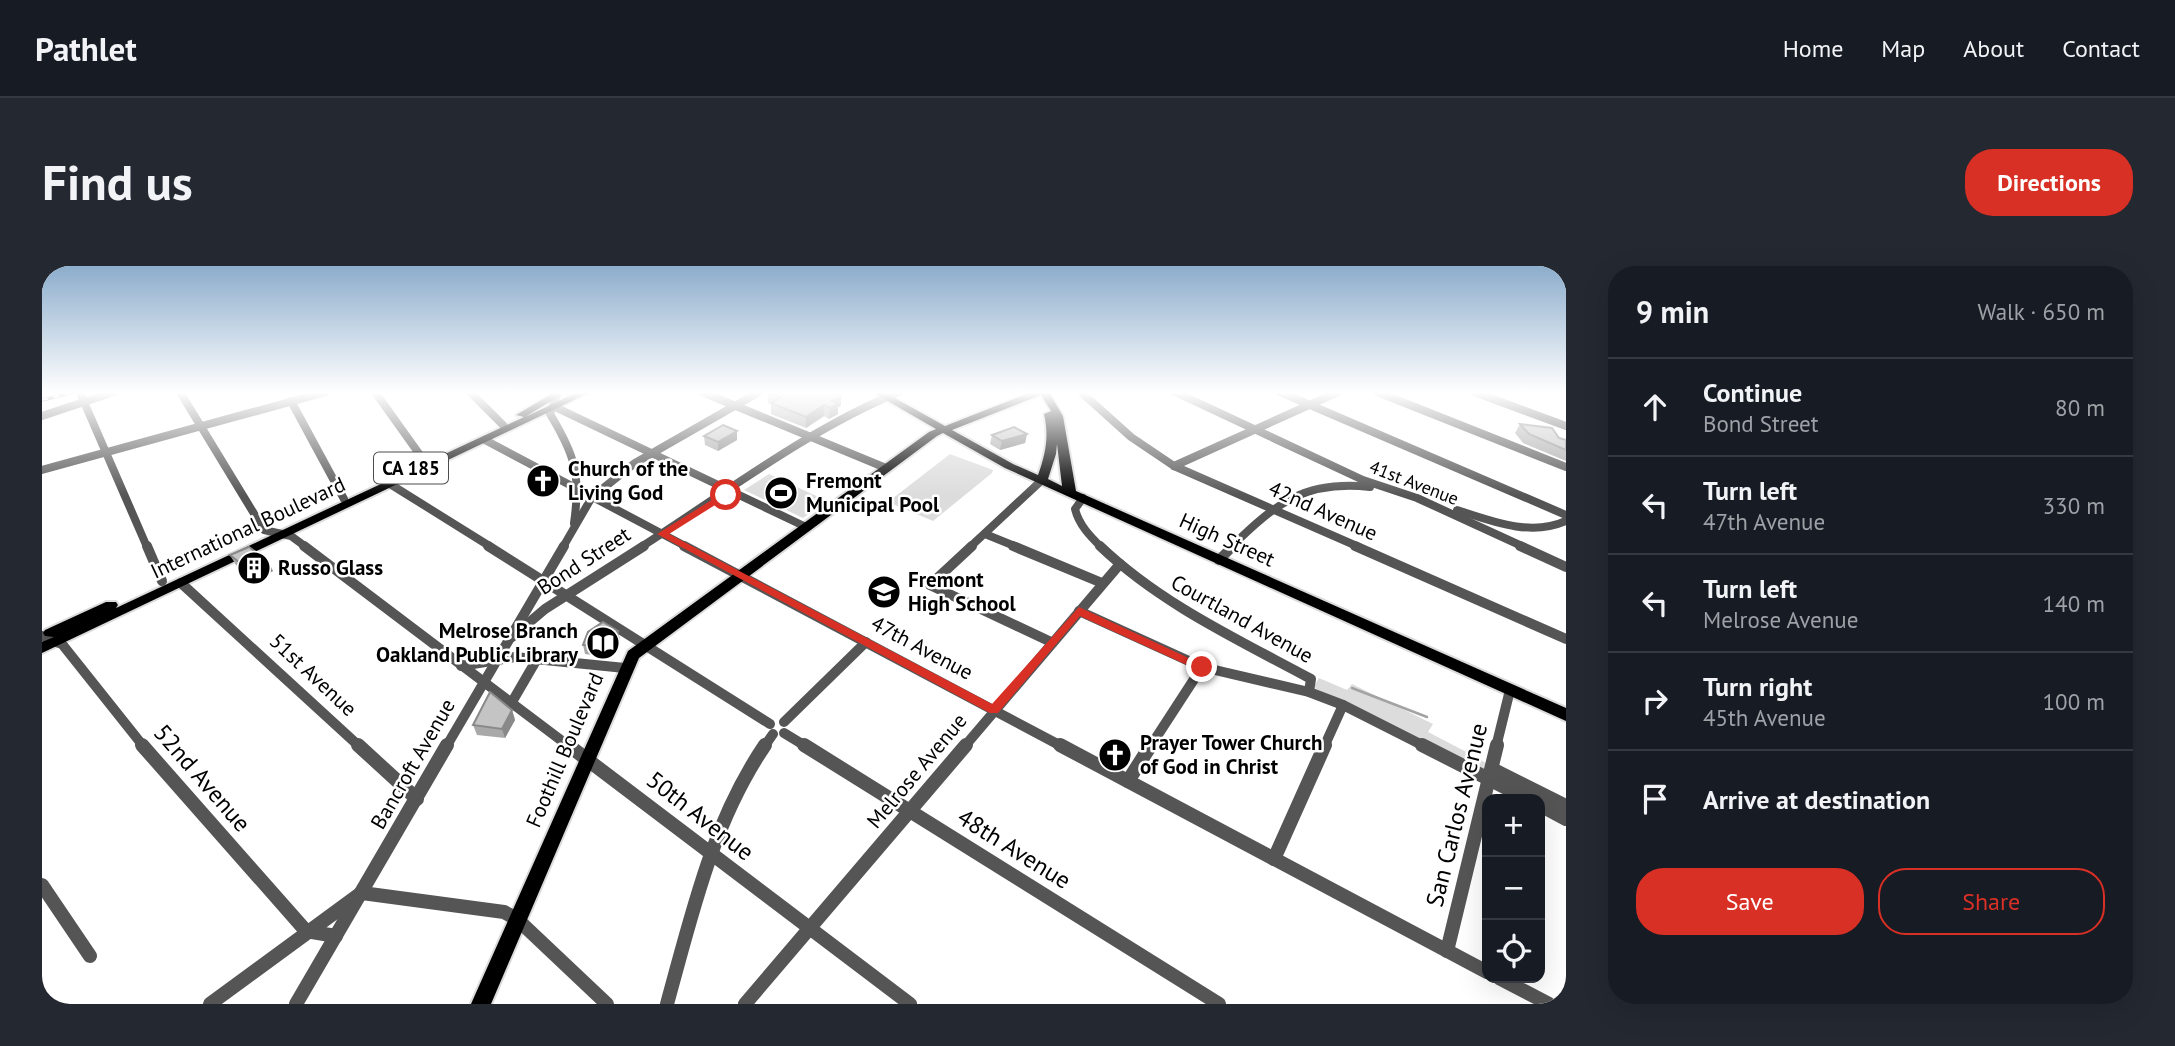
<!DOCTYPE html>
<meta charset="utf-8">
<style>
body{margin:0;font-family:"PT Sans",sans-serif;background:#242831;color:#f1f3f6}
.controls{position:absolute;right:21px;bottom:21px;display:grid;overflow:hidden;border-radius:14px;box-shadow:0 7px 28px #0002}
.controls button{width:63px;height:63px;display:grid;place-items:center;padding:0;border:0;border-bottom:2px solid #363941;background:#171b24;color:#f1f3f6;font:35px sans-serif}
.stop{position:absolute;width:21px;height:21px;margin:-16px;border:5px solid #d93025;border-radius:50%;background:#fff}
.stop.end{background:#d93025;border-color:#fff;box-shadow:0 2px 7px #0008}
.list{margin:0;padding:0;list-style:none}
h2{display:flex;justify-content:space-between;align-items:center;height:91px;margin:0;padding:0 28px;font-size:30px}
h2 small{font-size:23px;font-weight:400;color:#9ea1a6}
.list li{display:grid;grid-template-columns:46px 1fr auto;gap:21px;align-items:center;box-sizing:border-box;height:98px;padding:0 28px;border-top:2px solid #363941}
.list b{display:block;font-size:26px;white-space:nowrap}
.list p{margin:0;font-size:23px;white-space:nowrap;color:#9ea1a6}
.list em{font-size:23px;font-style:normal;color:#9ea1a6}
.actions{display:flex;gap:14px;padding:21px 28px}
.actions a{flex:1;padding:16px 0;border:2px solid #d93025;border-radius:28px;text-align:center;font-size:24px;color:#d93025}
.actions .main{background:#d93025;color:#fff}
.icon{flex:none;width:38px;height:38px;fill:none;stroke:currentColor;stroke-width:2;stroke-linecap:round;stroke-linejoin:round}
.map{position:relative;flex:none;width:1524px;height:738px;overflow:hidden;border-radius:28px}
header{display:flex;align-items:center;gap:42px;box-sizing:border-box;height:98px;padding:0 35px;background:#171b24;border-bottom:2px solid #363941}
header strong{font-size:33px}
nav{display:flex;gap:38px;margin-inline-start:auto;font-size:24px}
.intro{display:flex;align-items:center;justify-content:space-between;box-sizing:border-box;height:168px;padding:0 42px}
h1{margin:0;font-size:49px}
.button{padding:18px 32px;border-radius:28px;background:#d93025;color:#fff;font-size:24px;font-weight:700}
main{display:flex;gap:42px;padding:0 42px}
aside{flex:1;background:#171b24;border-radius:28px;box-shadow:0 7px 28px #0002}
.map>svg:first-child{display:block}
.green{fill:#dcdcdc}
.lines{fill:none;stroke-linecap:round;stroke-linejoin:round}
.stream{stroke:#a3a3a3;stroke-width:2.5}
.major-casing{stroke:#dbdbdb;stroke-width:4}
.minor-far2{stroke:#555;stroke-width:8}
.minor-far1{stroke:#555;stroke-width:10}
.minor{stroke:#555;stroke-width:14}
.major{fill:#000;fill-rule:evenodd}
.rail-casing{stroke:#000;stroke-width:3.5}
.rail{stroke:#fff;stroke-width:2;stroke-dasharray:6;stroke-linecap:butt}
.wall{fill:#a9a9a9}
.shaded-wall{fill:#898989}
.building{fill:#c4c4c4;stroke:#898989;stroke-width:2}
.route{fill:#d93025}
.labels{text-anchor:middle;stroke-width:5;stroke-linejoin:round;paint-order:stroke}
.far-street-label{font-size:18px;fill:#000;stroke:#fff}
.shield{fill:#fff;stroke:#4c4c4c;stroke-width:2}
.shield-label{font-size:19px;font-weight:bold;fill:#000}
.poi-label{font-size:21px;font-weight:bold;fill:#000;stroke:#fff;text-anchor:start}
.street-label{font-size:21px;fill:#000;stroke:#fff}
.near-street-label{font-size:24px;fill:#000;stroke:#fff}
</style>
<header>
<strong>Pathlet</strong>
<nav><a>Home</a><a>Map</a><a>About</a><a>Contact</a></nav>
</header>
<div class="intro"><h1>Find us</h1><a class="button">Directions</a></div>
<main>
<div class="map">
<svg width="1524" height="738" viewBox="0 0 1524 738">
<rect width="100%" height="100%" fill="#fff"/>
<g class="green">
<path d="M908 188 951 204 950 207 891 255 846 236Z"/>
<path d="M727 208 785 235 761 252 702 224Z"/>
<path d="M1277 412 1305 424 1310 418 1391 458 1386 466 1436 492 1498 533H1492L1274 423 1272 420Z"/>
</g>
<g class="lines">
<path class="stream" d="M1310 422 1385 451"/>
<defs>
<g id="major">
<path d="M536 126H549L0 387V376L12 371 3 370 1 367 3 364 64 336H74L76 339 74 342 482 151 474 149 511 127 519 129 483 151Z"/>
<path d="M830 126H842L903 160 989 126H1007L1021 150 1034 225 1524 442V455L963 202 901 167 895 170 597 392 449 738H429L586 385 887 166 894 163ZM999 129 1009 145 1002 148C1007 170 1004 187 996 209L971 198 910 164ZM1015 178 1020 220 1006 213 1014 188Z"/>
</g>
</defs>
<use href="#major" class="major-casing"/>
<g class="minor-far2">
<path d="M138 126 222 264 249 270 264 281"/>
<path d="M333 126 383 196"/>
<path d="M428 126 461 159"/>
<path d="M516 126 508 148C533 189 539 209 532 257"/>
<path d="M660 126 844 202"/>
<path d="M1039 126 1089 171 1132 200 1317 281"/>
<path d="M1133 126 1321 214 1375 232 1482 281"/>
<path d="M1238 126 1524 249"/>
<path d="M1335 126 1524 201"/>
<path d="M1432 126 1524 160"/>
<path d="M39 129 105 281"/>
<path d="M249 135 302 233"/>
<path d="M513 141 764 261"/>
<path d="M0 150 72 126"/>
<path d="M443 174 645 281"/>
<path d="M1132 200 1296 126"/>
<path d="M0 204 284 126"/>
<path d="M348 218 449 281"/>
<path d="M1041 232 1033 243C1037 259 1048 270 1059 281"/>
<path d="M1415 244C1449 255 1489 271 1524 255"/>
<path d="M943 268 975 281"/>
<path d="M521 281 550 231 593 197 717 126"/>
<path d="M599 281C682 228 765 164 857 126"/>
<path d="M928 281 1000 214"/>
<path d="M1189 281C1234 237 1263 214 1328 221"/>
</g>
<g class="minor-far1">
<path d="M105 280 120 315"/>
<path d="M262 280 528 481"/>
<path d="M446 280 728 458"/>
<path d="M642 280 1021 481"/>
<path d="M930 280 888 319 1009 376"/>
<path d="M971 280 1060 317"/>
<path d="M1058 280C1119 338 1195 373 1269 413L1267 426"/>
<path d="M1313 280 1524 373"/>
<path d="M1478 280 1524 301"/>
<path d="M1177 294 1191 280"/>
<path d="M139 317 318 481"/>
<path d="M1037 345 1160 401 1267 426 1301 439 1384 481"/>
<path d="M0 370 20 378 102 481"/>
<path d="M470 371 503 343 602 280"/>
<path d="M419 400 473 391 583 402"/>
<path d="M470 436 495 393"/>
<path d="M742 456 824 376"/>
<path d="M742 467 765 481"/>
<path d="M404 481 522 280"/>
<path d="M722 481 731 468"/>
<path d="M922 481 1078 298"/>
<path d="M1108 481 1160 401"/>
<path d="M1282 481 1301 439"/>
<path d="M1454 481 1468 424"/>
</g>
<g class="minor">
<path d="M100 479 264 665 294 670"/>
<path d="M316 479 375 533"/>
<path d="M526 479 868 738"/>
<path d="M762 479 1177 738"/>
<path d="M1018 479 1445 706"/>
<path d="M1380 479 1486 533"/>
<path d="M1450 503 1524 540"/>
<path d="M1086 515 1109 479"/>
<path d="M1498 539 1524 553"/>
<path d="M1232 593 1283 479"/>
<path d="M0 619 48 690"/>
<path d="M320 627 462 646 475 653 565 738"/>
<path d="M1405 685 1455 479"/>
<path d="M1457 712 1507 738"/>
<path d="M168 738 318 628"/>
<path d="M254 738 405 479"/>
<path d="M625 738C650 648 670 557 723 479"/>
<path d="M703 738 924 479"/>
</g>
<use href="#major" class="major"/>
<defs>
<path id="rail" d="M0 134 33 126"/>
</defs>
<use href="#rail" class="rail-casing"/>
<use href="#rail" class="rail"/>
</g>
<g class="wall">
<path d="M726 126 799 129V140L796 141V148L787 153 782 150 764 162 729 148V138L726 137Z"/>
<path d="M1478 158 1524 174V195L1481 177 1473 167Z"/>
<path d="M695 165V174L676 185 663 179 662 170Z"/>
<path d="M985 168 983 177 958 184 948 178 950 169Z"/>
<path d="M188 289 231 305 213 314 194 299Z"/>
<path d="M576 365 578 375 566 385 564 391 543 388 541 379Z"/>
<path d="M470 444 473 454 463 472 435 469 431 459Z"/>
</g>
<g class="shaded-wall">
<path d="M799 129V140L796 141V148L787 153 788 142 790 135Z"/>
<path d="M782 139V150L764 162V151Z"/>
<path d="M695 165V174L676 185V176Z"/>
<path d="M985 168 983 177 958 184 960 175Z"/>
<path d="M226 295 231 305 213 314 207 304Z"/>
<path d="M576 365 578 375 566 385 564 391 562 381 563 375Z"/>
<path d="M470 444 473 454 463 472 460 463Z"/>
</g>
<g class="building">
<path d="M727 126H791L799 129 790 135 796 137 788 142 782 139 764 151 729 137 739 131Z"/>
<path d="M1478 158 1510 162 1517 172 1524 174V184L1487 168Z"/>
<path d="M681 159 695 165 676 176 662 170Z"/>
<path d="M972 161 985 168 960 175 950 169Z"/>
<path d="M207 281 226 295 207 304 188 289Z"/>
<path d="M561 356 576 365 563 375 562 381 541 379 546 366Z"/>
<path d="M448 426 470 444 460 463 431 459Z"/>
</g>
<linearGradient id="sky" x2="0" y2="1"><stop stop-color="#8cadcc"/><stop offset="0.55" stop-color="#fff"/><stop offset="1" stop-color="#fff" stop-opacity="0"/></linearGradient>
<rect width="1524" height="230" fill="url(#sky)"/>
<path class="route" d="M681 227 689 229 627 268 950 438 1037 341 1166 401 1156 404 1038 350 956 447H948L615 268Z"/>
<defs>
<symbol id="church-disc" viewBox="-11 -11 22 22"><circle r="9.5" fill="#000" stroke="#fff"/><path d="M-1.2-6h2.4v3.5h3.3v2.4h-3.3V6h-2.4V-.1h-3.3v-2.4h3.3Z" fill="#fff"/></symbol>
<symbol id="stadium-disc" viewBox="-11 -11 22 22"><circle r="9.5" fill="#000" stroke="#fff"/><path d="M0-5a6.5 5 0 1 0 0 10a6.5 5 0 1 0 0-10ZM-3.5-1.8h7v3.6h-7Z" fill="#fff"/></symbol>
<symbol id="building-disc" viewBox="-11 -11 22 22"><circle r="9.5" fill="#000" stroke="#fff"/><path d="M-4-6H4V6H1V3H-1V6H-4ZM-2.5-4.3h1.7v1.8h-1.7ZM.8-4.3h1.7v1.8H.8ZM-2.5-1h1.7V.8h-1.7ZM.8-1h1.7V.8H.8Z" fill="#fff"/></symbol>
<symbol id="school-disc" viewBox="-11 -11 22 22"><circle r="9.5" fill="#000" stroke="#fff"/><path d="M0-5L7-2L0 1L-7-2ZM-4 1L0 2.5L4 1V4Q0 6-4 4Z" fill="#fff"/></symbol>
<symbol id="library-disc" viewBox="-11 -11 22 22"><circle r="9.5" fill="#000" stroke="#fff"/><path d="M-6-4Q-3-5.5-.7-3.5V5Q-3 3-6 4ZM6-4Q3-5.5 .7-3.5V5Q3 3 6 4Z" fill="#fff"/></symbol>
</defs>
<g fill-rule="evenodd">
<use href="#church-disc" x="482" y="196" width="38" height="38"/>
<use href="#stadium-disc" x="720" y="208" width="38" height="38"/>
<use href="#building-disc" x="193" y="283" width="38" height="38"/>
<use href="#school-disc" x="823" y="307" width="38" height="38"/>
<use href="#library-disc" x="542" y="358" width="38" height="38"/>
<use href="#church-disc" x="1054" y="470" width="38" height="38"/>
</g>
<g class="labels">
<g class="far-street-label">
<text transform="translate(1372 217) rotate(21)" y="6">41st Avenue</text>
</g>
<rect class="shield" x="332" y="186.5" width="74" height="31" rx="5"/>
<g class="shield-label">
<text x="369" y="209">CA 185</text>
</g>
<g class="poi-label">
<text x="526" y="210">Church of the<tspan x="526" dy="24">Living God</tspan></text>
<text x="764" y="222">Fremont<tspan x="764" dy="24">Municipal Pool</tspan></text>
<text x="236" y="309">Russo Glass</text>
<text x="866" y="321">Fremont<tspan x="866" dy="24">High School</tspan></text>
<text x="536" y="372" text-anchor="end">Melrose Branch<tspan x="536" dy="24">Oakland Public Library</tspan></text>
<text x="1098" y="484">Prayer Tower Church<tspan x="1098" dy="24">of God in Christ</tspan></text>
</g>
<g class="street-label">
<text transform="translate(1281 245) rotate(24)" y="7">42nd Avenue</text>
<text transform="translate(206 262) rotate(-25)" y="7">International Boulevard</text>
<text transform="translate(1185 274) rotate(24)" y="7">High Street</text>
<text transform="translate(542 295) rotate(-33)" y="7">Bond Street</text>
<text transform="translate(1200 353) rotate(29)" y="7">Courtland Avenue</text>
<text transform="translate(880 382) rotate(28)" y="7">47th Avenue</text>
<text transform="translate(271 409) rotate(43)" y="7">51st Avenue</text>
<text transform="translate(523 484) rotate(-67)" y="7">Foothill Boulevard</text>
<text transform="translate(371 498) rotate(-60)" y="7">Bancroft Avenue</text>
<text transform="translate(875 505) rotate(-50)" y="7">Melrose Avenue</text>
</g>
<g class="near-street-label">
<text transform="translate(160 512) rotate(49)" y="8">52nd Avenue</text>
<text transform="translate(1415 549) rotate(-76)" y="8">San Carlos Avenue</text>
<text transform="translate(658 550) rotate(38)" y="8">50th Avenue</text>
<text transform="translate(972 583) rotate(32)" y="8">48th Avenue</text>
</g>
</g>
</svg>
<div class="controls">
<button>+</button>
<button>−</button>
<button><svg class="icon" aria-label="locate" viewBox="0 0 24 24"><circle cx="12" cy="12" r="6"/><path d="M12 2v4M12 18v4M2 12h4M18 12h4"/></svg></button>
</div>
<div class="stop" style="left:684px;top:229px"></div>
<div class="stop end" style="left:1160px;top:401px"></div>
</div>
<aside>
<h2>9 min<small>Walk · 650 m</small></h2>
<ul class="list">
<li><svg class="icon" aria-label="ahead" viewBox="0 0 24 24"><path d="M12 20V5M6 11l6-6 6 6"/></svg><div><b>Continue</b><p>Bond Street</p></div><em>80 m</em></li>
<li><svg class="icon" aria-label="left" viewBox="0 0 24 24"><path d="M17 20v-9H6M10 6l-5 5 5 5"/></svg><div><b>Turn left</b><p>47th Avenue</p></div><em>330 m</em></li>
<li><svg class="icon" aria-label="left" viewBox="0 0 24 24"><path d="M17 20v-9H6M10 6l-5 5 5 5"/></svg><div><b>Turn left</b><p>Melrose Avenue</p></div><em>140 m</em></li>
<li><svg class="icon" aria-label="right" viewBox="0 0 24 24"><path d="M7 20v-9h11M14 6l5 5-5 5"/></svg><div><b>Turn right</b><p>45th Avenue</p></div><em>100 m</em></li>
<li><svg class="icon" aria-label="arrive" viewBox="0 0 24 24"><path d="M6 21V4h12l-3 4 3 4H6"/></svg><div><b>Arrive at destination</b></div></li>
</ul>
<div class="actions"><a class="main">Save</a><a>Share</a></div>
</aside>
</main>
